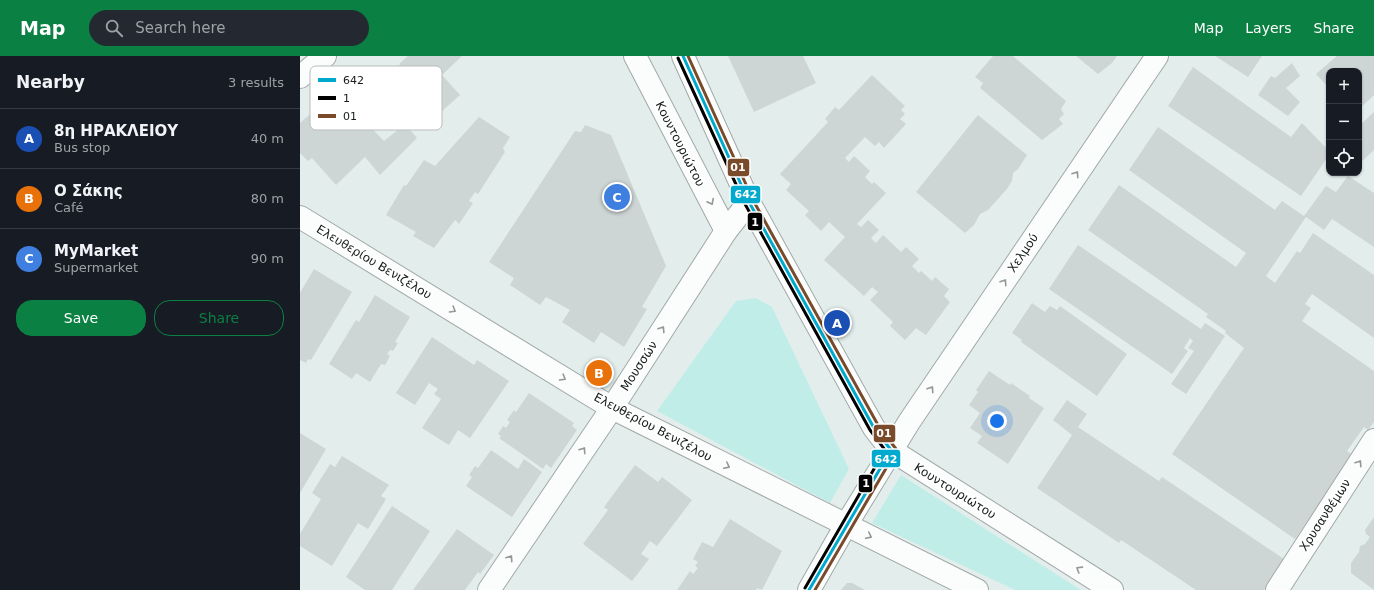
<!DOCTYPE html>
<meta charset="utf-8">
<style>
body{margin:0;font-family:"DejaVu Sans",sans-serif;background:#242831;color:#f1f3f6}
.controls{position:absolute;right:12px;top:12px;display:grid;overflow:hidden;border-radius:8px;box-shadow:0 1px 3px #0004}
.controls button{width:36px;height:36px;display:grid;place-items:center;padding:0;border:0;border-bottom:1px solid #363941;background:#171b24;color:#f1f3f6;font:20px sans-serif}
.you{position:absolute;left:697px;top:365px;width:14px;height:14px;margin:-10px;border:3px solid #fff;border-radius:50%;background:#1a73e8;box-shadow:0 0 0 6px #1a73e833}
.badge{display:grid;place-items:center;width:26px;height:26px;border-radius:50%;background:#0b8043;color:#fff;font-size:13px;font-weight:700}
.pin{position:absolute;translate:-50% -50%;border:2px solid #fff;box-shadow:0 1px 4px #0006}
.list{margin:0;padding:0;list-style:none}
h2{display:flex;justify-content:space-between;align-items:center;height:52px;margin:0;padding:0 16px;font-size:17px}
h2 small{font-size:13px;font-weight:400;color:#9ea1a6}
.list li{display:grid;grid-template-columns:26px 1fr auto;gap:12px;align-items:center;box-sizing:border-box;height:60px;padding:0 16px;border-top:1px solid #363941}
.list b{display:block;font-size:15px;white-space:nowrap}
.list p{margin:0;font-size:13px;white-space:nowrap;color:#9ea1a6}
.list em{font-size:13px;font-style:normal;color:#9ea1a6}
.actions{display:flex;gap:8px;padding:12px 16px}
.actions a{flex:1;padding:9px 0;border:1px solid #0b8043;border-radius:16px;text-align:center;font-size:14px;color:#0b8043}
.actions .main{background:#0b8043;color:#fff}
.icon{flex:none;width:22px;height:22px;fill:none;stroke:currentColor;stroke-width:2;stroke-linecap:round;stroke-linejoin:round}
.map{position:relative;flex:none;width:1074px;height:534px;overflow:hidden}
header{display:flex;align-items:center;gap:24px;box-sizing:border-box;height:56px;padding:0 20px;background:#0b8043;color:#fff}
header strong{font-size:19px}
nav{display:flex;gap:22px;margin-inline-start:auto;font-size:14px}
.search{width:280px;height:36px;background:#242831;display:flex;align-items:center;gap:10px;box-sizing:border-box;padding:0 14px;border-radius:22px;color:#9ea1a6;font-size:15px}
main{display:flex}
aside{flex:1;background:#171b24}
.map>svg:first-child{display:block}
.green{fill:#c1ede9}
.building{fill:#cdd6d5}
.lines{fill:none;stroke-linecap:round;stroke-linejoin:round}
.minor-casing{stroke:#a1a9a8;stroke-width:24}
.minor{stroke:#fbfcfc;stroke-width:22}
.bus-1-casing{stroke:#fff;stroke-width:6}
.bus-2-casing{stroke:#fff;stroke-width:6}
.bus-3-casing{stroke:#fff;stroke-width:6}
.bus-1{stroke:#00a9ce;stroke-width:3}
.bus-2{stroke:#000;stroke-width:3}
.bus-3{stroke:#7a4b2a;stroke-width:3}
.oneway{stroke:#949797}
.labels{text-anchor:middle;stroke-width:4;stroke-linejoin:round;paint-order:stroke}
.street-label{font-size:12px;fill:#151c1b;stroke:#fff}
.key{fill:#fff;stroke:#b9bbbb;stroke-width:1}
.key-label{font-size:11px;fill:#151c1b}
.line-badge{stroke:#fff;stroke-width:1.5}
.badge-label{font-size:11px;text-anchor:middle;font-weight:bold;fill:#fff}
</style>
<header>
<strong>Map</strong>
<div class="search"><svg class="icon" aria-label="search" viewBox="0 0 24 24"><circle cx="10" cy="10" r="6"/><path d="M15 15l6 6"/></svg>Search here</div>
<nav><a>Map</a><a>Layers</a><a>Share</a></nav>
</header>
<main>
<aside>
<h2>Nearby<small>3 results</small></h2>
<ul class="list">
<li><span class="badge" style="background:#1a4fb4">A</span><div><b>8η ΗΡΑΚΛΕΙΟΥ</b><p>Bus stop</p></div><em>40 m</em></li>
<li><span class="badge" style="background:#e8710a">B</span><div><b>Ο Σάκης</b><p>Café</p></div><em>80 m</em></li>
<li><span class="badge" style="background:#3f7fe0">C</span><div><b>MyMarket</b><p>Supermarket</p></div><em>90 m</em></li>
</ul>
<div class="actions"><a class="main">Save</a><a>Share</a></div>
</aside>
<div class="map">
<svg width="1074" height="534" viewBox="0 0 1074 534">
<rect width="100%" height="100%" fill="#e3eeec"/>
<g class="green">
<path d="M456 242 472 251 549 413 530 447 357 355 436 245Z"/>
<path d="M601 419 781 534H715L572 467Z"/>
</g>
<g class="building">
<path d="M108 0H162L142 19 160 39 131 65 111 45 117 38 105 26 111 21 99 8Z"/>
<path d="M428 0H503L516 27 454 56Z"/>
<path d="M693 0H713L766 45 761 53 764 58 759 63 763 68 742 84 680 32 683 27 675 21Z"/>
<path d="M776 0H817L812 7 798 18Z"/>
<path d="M915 0H962L948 21Z"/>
<path d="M1037 0H1074V39L1059 53V15H1029V32L1016 18Z"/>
<path d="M992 7 1000 20 986 32 1000 46 988 60 958 39 971 20 975 22Z"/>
<path d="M893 11 991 81 1002 67 1029 95V99L1001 140 868 50Z"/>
<path d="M572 19 605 50 601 54 605 58 600 63 606 68 584 92 579 86 575 90 565 81 545 102 549 106 554 100 570 115 565 121 572 128 574 126 586 137 557 168 561 171 568 164 579 174 571 182 576 187 583 179 601 196 606 191 619 203 612 210 619 217 621 215 632 225 635 221 649 233 644 240 650 246 626 279 616 272 605 284 590 270 593 266 570 244 578 236 572 231 564 240 524 204 545 181 529 166 521 175 505 159 509 155 486 134 491 128 480 118 528 66 525 63 535 51 539 54Z"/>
<path d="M41 46H46L84 85 105 68 117 82 80 119 65 101 36 129 12 102 8 105 0 97V67L9 59 13 58 17 61 26 52 30 55 35 49Z"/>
<path d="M1074 56V94L1059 108V70Z"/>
<path d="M678 59 727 99 718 113 713 117 712 125 707 133 688 154 680 158 674 169 665 177 616 136Z"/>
<path d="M179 61 210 81 203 92 205 96 178 138 175 136 169 145 173 147 159 168 155 164 134 192 113 180 116 176 86 159 104 129 106 130 124 104 135 110Z"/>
<path d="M285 69 311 79 366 210 342 251 347 253 324 291 301 276 294 287 262 266 270 254 246 241 240 249 210 229 214 222 189 206 275 75 281 76Z"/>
<path d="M858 71 975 154 982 145 1004 160 1026 130 1036 136 1048 120 1074 137V191L1032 163 1024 174 1006 161 966 220 975 227 997 195 1000 197 1013 177 1074 219V282L1012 238 1005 248 1011 252 1002 265 1074 315V366L1068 374 1064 371 1047 395 1053 399 995 483 872 398 944 292 925 277 926 275 906 261 908 258 788 174 819 129 936 211 946 197 829 114Z"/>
<path d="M778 189 901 273 905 267 925 280 886 338 871 328 894 295 888 292 893 285 890 282 884 292 888 295 872 318 749 233Z"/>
<path d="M14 213 52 236 11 304 8 303 6 307 0 304V237Z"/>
<path d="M75 239 110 261 95 286 98 287 93 295 90 294 87 298 90 300 85 309 81 308 70 326 56 317 52 323 29 308 56 264 59 266Z"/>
<path d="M732 247 745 256 750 250 757 254 760 250 827 298 797 340 721 286 722 284 712 277Z"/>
<path d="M132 281 174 309 177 304 209 325 170 382 158 374 149 389 122 372 141 343 134 338 138 333 129 327 115 349 96 337Z"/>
<path d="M689 315 710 329 711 327 730 340 729 342 744 352 708 408 677 387 682 380 670 372 680 357 669 349 678 336 676 334Z"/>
<path d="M229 337 274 367 272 370 277 374 251 412 246 408 243 413 199 382 201 380 198 378 203 370 206 372 210 366 207 364 214 354 216 356Z"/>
<path d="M767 344 787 358 778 371 859 425 862 421 984 503 964 534H896L821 484 819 487 737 432 772 379 753 364Z"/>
<path d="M0 377 26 393 0 437Z"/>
<path d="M191 394 218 413 224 403 242 416 212 461 166 430 172 421 169 419 175 410 178 412Z"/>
<path d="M42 400 89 429 81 440 86 443 68 473 58 467 32 510 0 490V478L21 443 12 437 30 408 35 411Z"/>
<path d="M335 409 358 426 362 421 392 444 357 490 350 485 341 498 349 503 332 525 283 488 308 454 304 451Z"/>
<path d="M92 450 130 475 92 534H65L46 521Z"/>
<path d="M1074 461V534L1051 517V507L1059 496 1060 490 1065 488 1070 481 1066 478 1065 474Z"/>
<path d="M430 463 482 495 462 534 457 532 456 534H377L390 515 393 518 398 512 395 510 398 506 393 503 402 486 413 491Z"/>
<path d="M157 473 194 499 180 518 178 516 165 534H113Z"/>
<path d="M547 527H552L565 534H541Z"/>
</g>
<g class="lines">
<defs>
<g id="minor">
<path d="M335 0 426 175"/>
<path d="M383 0 449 146 574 372 591 394 812 534"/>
<path d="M0 21 25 0"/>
<path d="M0 161 312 352 677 534"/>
<path d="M189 534 312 352 426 175 449 146"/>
<path d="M509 534 546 469 609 366 857 0"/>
<path d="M977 534 1074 384"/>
</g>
</defs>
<use href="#minor" class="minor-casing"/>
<use href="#minor" class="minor"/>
<defs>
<path id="bus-1" d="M383 0 449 146 574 372 591 394 509 534"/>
<path id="bus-2" d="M378 2 445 148 570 374 585 394 505 532"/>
<path id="bus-3" d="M388 0 453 144 578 369 596 393 595 397 515 534"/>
</defs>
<use href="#bus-1" class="bus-1-casing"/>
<use href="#bus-2" class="bus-2-casing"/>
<use href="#bus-3" class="bus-3-casing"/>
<use href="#bus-1" class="bus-1"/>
<use href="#bus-2" class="bus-2"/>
<use href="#bus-3" class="bus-3"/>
</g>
<defs><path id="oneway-chevron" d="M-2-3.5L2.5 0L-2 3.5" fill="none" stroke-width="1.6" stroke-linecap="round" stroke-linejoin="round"/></defs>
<g class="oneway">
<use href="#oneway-chevron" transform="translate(776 118) rotate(-56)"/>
<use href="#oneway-chevron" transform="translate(411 146) rotate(63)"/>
<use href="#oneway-chevron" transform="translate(704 226) rotate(-56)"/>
<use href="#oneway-chevron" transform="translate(153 254) rotate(31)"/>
<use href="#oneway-chevron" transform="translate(362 273) rotate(-57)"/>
<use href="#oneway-chevron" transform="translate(263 322) rotate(31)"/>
<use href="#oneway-chevron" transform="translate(631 333) rotate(-56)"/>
<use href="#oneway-chevron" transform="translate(283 394) rotate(-56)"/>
<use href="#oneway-chevron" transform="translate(1059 407) rotate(-57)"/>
<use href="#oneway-chevron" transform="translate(427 410) rotate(27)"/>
<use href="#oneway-chevron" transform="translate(569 480) rotate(26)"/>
<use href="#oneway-chevron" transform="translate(210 502) rotate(-56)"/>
<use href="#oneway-chevron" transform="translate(779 513) rotate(-148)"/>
</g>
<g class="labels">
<g class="street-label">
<text transform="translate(380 88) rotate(63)" y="4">Κουντουριώτου</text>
<text transform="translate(723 197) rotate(-56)" y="4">Χελμού</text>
<text transform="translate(74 206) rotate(31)" y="4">Ελευθερίου Βενιζέλου</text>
<text transform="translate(339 310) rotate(-57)" y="4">Μουσσών</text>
<text transform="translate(353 371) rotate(28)" y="4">Ελευθερίου Βενιζέλου</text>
<text transform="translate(655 435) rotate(32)" y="4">Κουντουριώτου</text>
<text transform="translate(1025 459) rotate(-57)" y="4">Χρυσανθέμων</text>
</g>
</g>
<rect x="10" y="10" width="132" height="64" rx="6" class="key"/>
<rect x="18" y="22" width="18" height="4" fill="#00a9ce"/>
<rect x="18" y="40" width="18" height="4" fill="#000"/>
<rect x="18" y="58" width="18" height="4" fill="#7a4b2a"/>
<g class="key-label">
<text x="43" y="28">642</text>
<text x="43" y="46">1</text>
<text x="43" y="64">01</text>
</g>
<g class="line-badge">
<rect x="427" y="102" width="23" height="19" rx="4" fill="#7a4b2a"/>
<rect x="430" y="129" width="31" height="19" rx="4" fill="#00a9ce"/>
<rect x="447" y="156" width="16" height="19" rx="4" fill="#000"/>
<rect x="573" y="368" width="23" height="19" rx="4" fill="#7a4b2a"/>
<rect x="571" y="393" width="30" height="19" rx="4" fill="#00a9ce"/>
<rect x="558" y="418" width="15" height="19" rx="4" fill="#000"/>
</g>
<g class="badge-label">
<text x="438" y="115">01</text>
<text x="446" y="142">642</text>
<text x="455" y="170">1</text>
<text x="584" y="381">01</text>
<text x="586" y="407">642</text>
<text x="566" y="431">1</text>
</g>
</svg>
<div class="controls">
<button>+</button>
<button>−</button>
<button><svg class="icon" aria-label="locate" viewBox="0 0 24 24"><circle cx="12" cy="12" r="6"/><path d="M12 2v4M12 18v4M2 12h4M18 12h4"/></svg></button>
</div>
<div class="you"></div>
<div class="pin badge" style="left:537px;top:267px;background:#1a4fb4">A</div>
<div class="pin badge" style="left:299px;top:317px;background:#e8710a">B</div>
<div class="pin badge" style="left:317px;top:141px;background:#3f7fe0">C</div>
</div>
</main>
